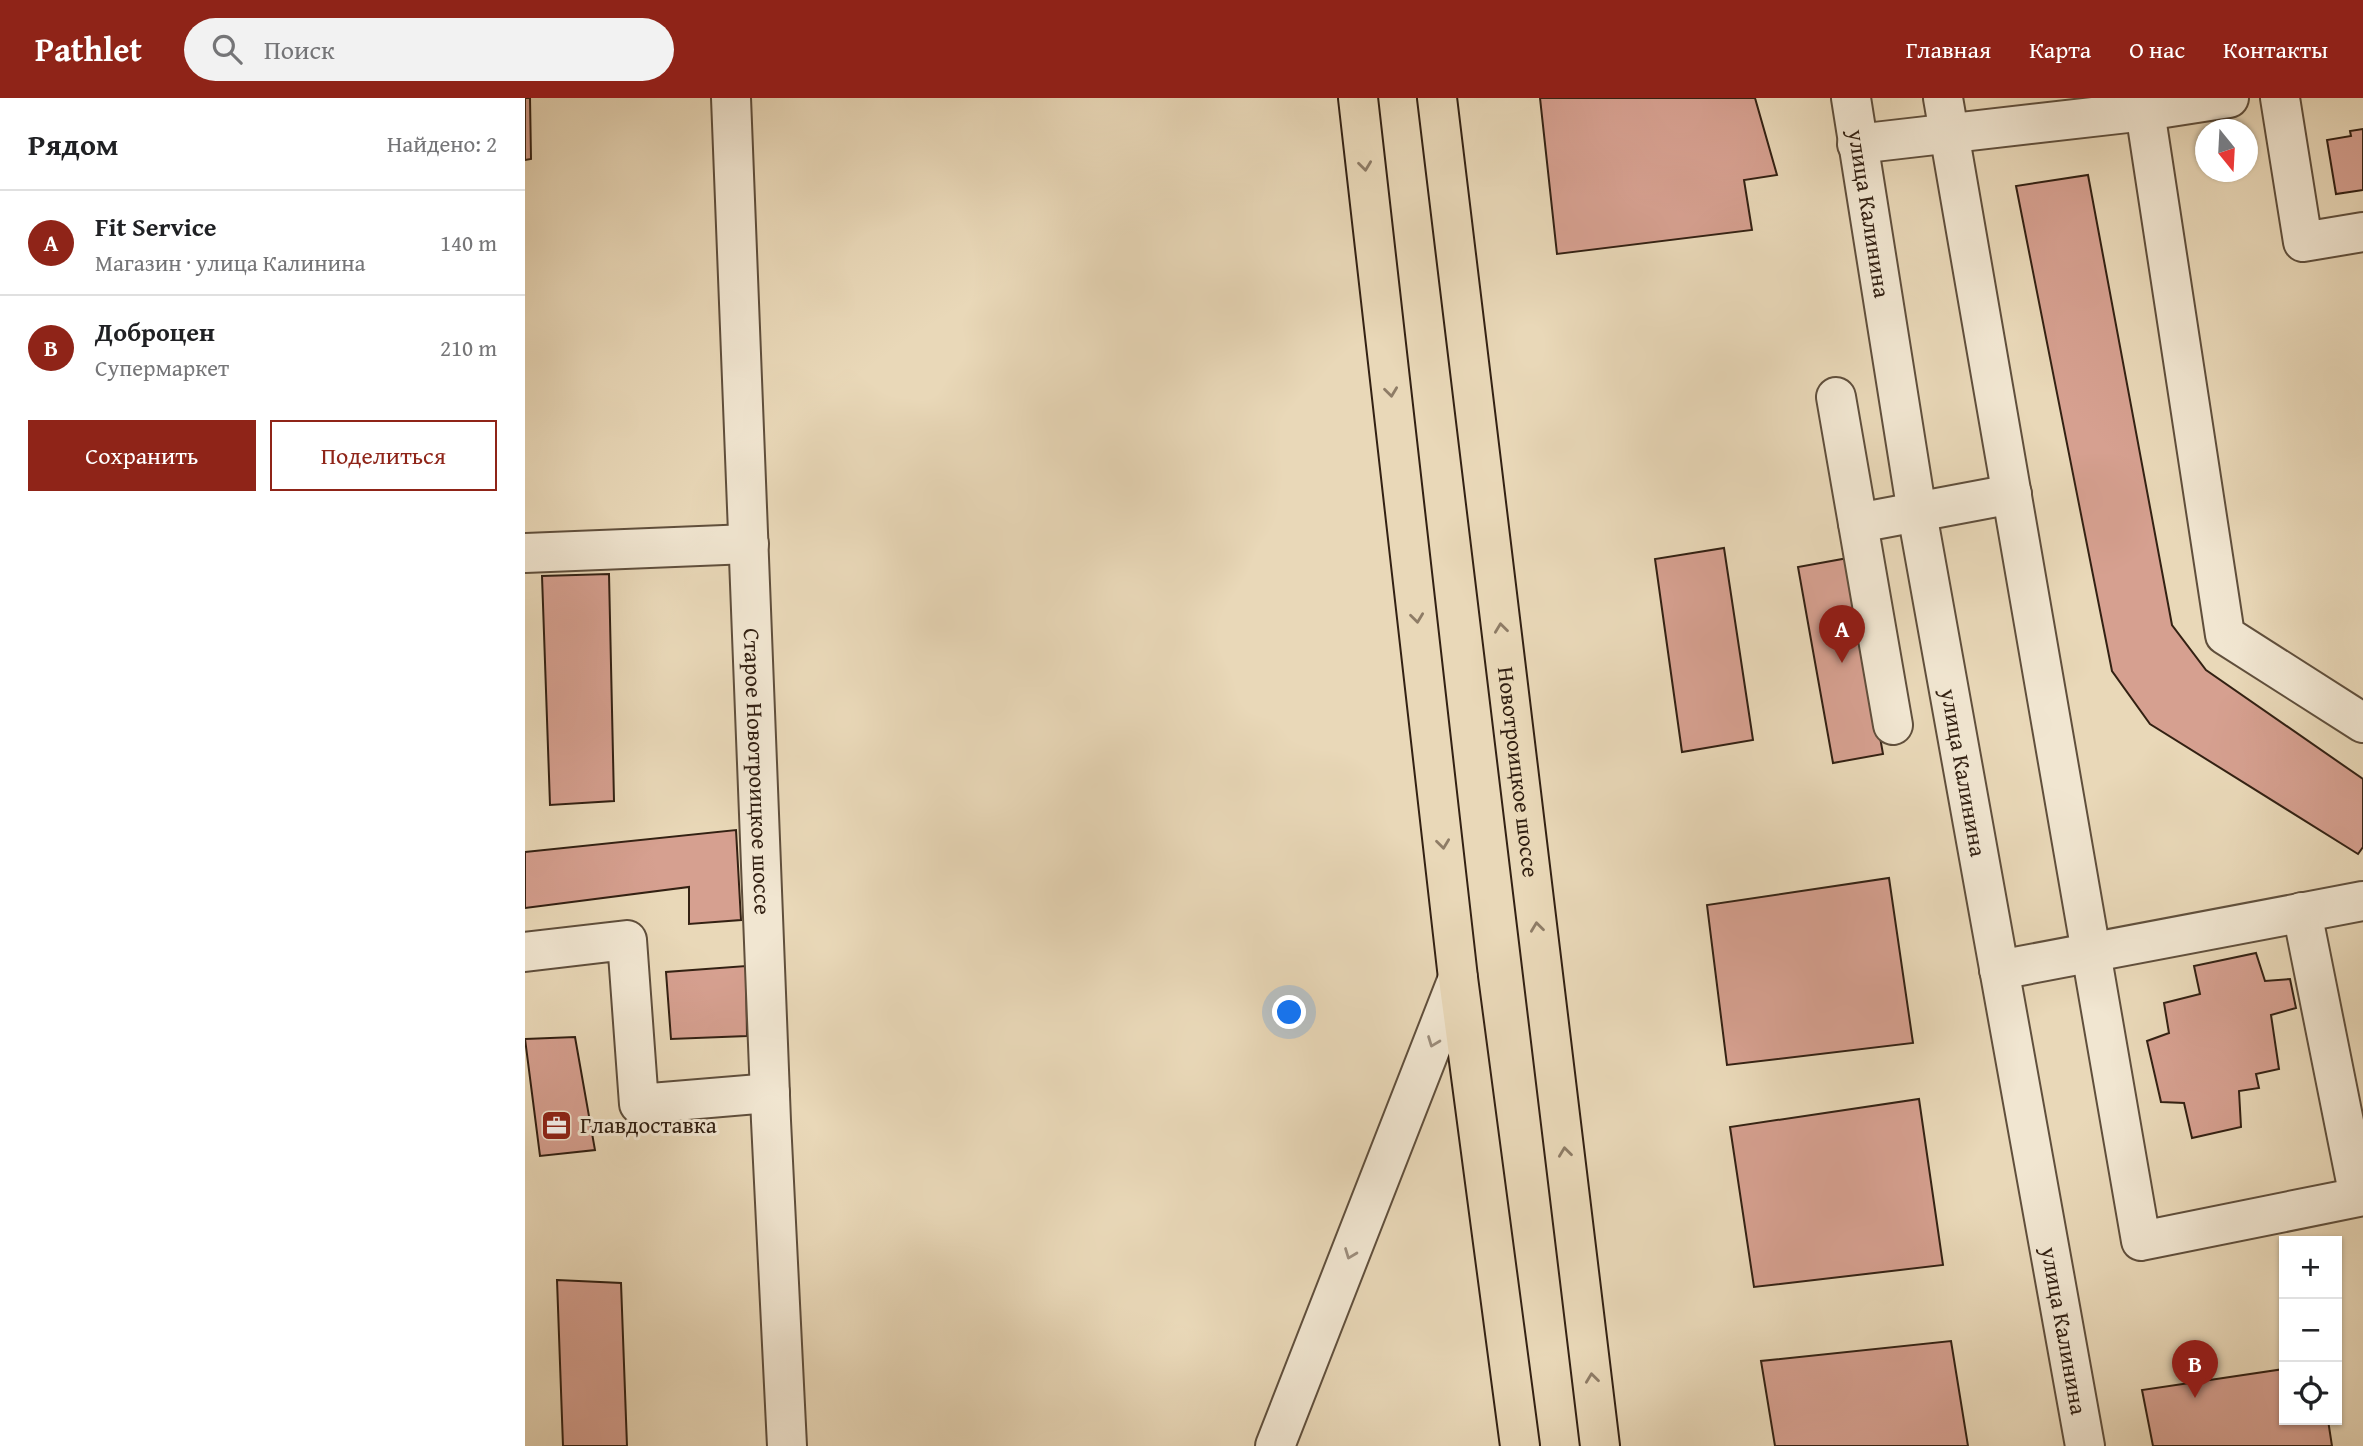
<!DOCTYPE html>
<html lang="ru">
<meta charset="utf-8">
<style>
body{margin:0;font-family:"Gentium Book Plus",serif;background:#f2f2f2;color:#202124}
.controls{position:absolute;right:21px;bottom:21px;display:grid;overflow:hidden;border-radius:0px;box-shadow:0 2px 5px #0004}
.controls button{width:63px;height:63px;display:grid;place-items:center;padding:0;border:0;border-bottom:2px solid #e0e0e0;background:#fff;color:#202124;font:35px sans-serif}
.compass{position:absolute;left:1670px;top:21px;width:63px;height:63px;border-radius:50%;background:#fff;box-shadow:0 2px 5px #0004;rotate:162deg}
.you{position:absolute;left:765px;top:915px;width:24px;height:24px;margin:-18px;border:5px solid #fff;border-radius:50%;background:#1a73e8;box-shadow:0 0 0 10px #1a73e833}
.badge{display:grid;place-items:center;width:46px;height:46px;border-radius:50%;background:#8f2418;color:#fff;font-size:23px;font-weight:700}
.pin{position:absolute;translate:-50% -58px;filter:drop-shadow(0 2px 4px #0008)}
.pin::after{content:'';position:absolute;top:37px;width:24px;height:21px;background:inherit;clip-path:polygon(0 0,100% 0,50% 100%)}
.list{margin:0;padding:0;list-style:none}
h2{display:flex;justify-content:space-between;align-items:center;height:91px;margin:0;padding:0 28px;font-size:30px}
h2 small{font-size:23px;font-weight:400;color:#757577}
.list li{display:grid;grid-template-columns:46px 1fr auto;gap:21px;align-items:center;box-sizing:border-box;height:105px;padding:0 28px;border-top:2px solid #e0e0e0}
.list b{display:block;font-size:26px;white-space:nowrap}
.list p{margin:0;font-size:23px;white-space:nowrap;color:#757577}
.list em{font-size:23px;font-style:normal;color:#757577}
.actions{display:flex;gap:14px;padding:21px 28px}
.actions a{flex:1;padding:16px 0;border:2px solid #8f2418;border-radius:0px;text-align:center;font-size:24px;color:#8f2418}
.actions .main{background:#8f2418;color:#fff}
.icon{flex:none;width:38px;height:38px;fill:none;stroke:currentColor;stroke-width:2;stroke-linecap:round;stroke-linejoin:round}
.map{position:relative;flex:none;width:1838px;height:1348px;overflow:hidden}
header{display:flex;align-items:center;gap:42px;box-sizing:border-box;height:98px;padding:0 35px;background:#8f2418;color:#fff}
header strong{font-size:33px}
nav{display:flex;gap:38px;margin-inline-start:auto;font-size:24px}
.search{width:490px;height:63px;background:#f2f2f2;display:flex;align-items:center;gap:18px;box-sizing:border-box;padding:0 24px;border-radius:38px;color:#757577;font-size:26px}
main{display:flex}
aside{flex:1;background:#fff}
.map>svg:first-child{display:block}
.building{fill:#d6a090;stroke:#332113;stroke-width:2}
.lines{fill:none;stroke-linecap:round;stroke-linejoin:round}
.minor-casing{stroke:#604f3c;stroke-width:42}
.major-casing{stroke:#332113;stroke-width:42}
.minor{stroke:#f1e6d1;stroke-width:38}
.major{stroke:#e9d8b8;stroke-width:38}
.oneway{stroke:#8e7c66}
.oneway2{stroke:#9c8d7c}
.labels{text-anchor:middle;stroke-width:6;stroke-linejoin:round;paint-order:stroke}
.street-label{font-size:23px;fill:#332113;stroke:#f1e6d1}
.poi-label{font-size:23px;fill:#332113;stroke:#f1e6d1;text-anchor:start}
</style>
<header>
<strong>Pathlet</strong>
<div class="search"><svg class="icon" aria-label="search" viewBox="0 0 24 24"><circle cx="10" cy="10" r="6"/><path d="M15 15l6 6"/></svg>Поиск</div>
<nav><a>Главная</a><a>Карта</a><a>О нас</a><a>Контакты</a></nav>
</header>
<main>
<aside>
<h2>Рядом<small>Найдено: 2</small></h2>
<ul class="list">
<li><span class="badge">A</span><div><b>Fit Service</b><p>Магазин · улица Калинина</p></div><em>140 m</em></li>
<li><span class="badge">B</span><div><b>Доброцен</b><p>Супермаркет</p></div><em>210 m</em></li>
</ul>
<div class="actions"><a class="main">Сохранить</a><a>Поделиться</a></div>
</aside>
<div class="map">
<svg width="1838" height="1348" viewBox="0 0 1838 1348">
<rect width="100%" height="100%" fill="#e9d8b8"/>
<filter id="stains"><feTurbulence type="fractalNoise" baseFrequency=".00286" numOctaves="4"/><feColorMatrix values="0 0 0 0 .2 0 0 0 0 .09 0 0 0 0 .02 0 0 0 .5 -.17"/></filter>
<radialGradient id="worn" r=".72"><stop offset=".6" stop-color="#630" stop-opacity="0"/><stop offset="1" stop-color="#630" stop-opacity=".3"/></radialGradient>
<g class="building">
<path d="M0 0H5L6 61 0 62Z"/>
<path d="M1015 0H1230L1252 77 1219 82 1227 132 1032 156Z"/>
<path d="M1838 31V92L1811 96 1802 42 1826 38 1825 33Z"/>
<path d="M1563 77 1647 527 1681 572 1838 681V749L1833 756 1625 626 1587 573 1491 88Z"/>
<path d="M1199 450 1228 642 1157 654 1130 461Z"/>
<path d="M1323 460 1358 656 1308 665 1273 469Z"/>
<path d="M84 476 89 703 25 707 17 478Z"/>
<path d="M211 732 216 822 164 826V789L0 810V754Z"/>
<path d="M1364 780 1388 945 1202 967 1182 807Z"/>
<path d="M1731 855 1740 883 1765 881 1771 910 1746 917 1754 971 1731 976 1734 990 1714 993 1716 1029 1667 1040 1659 1005 1636 1004 1622 943 1644 935 1639 905 1675 896 1669 868Z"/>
<path d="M221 868 222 938 146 941 141 874Z"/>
<path d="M50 939 70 1052 15 1058 0 941Z"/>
<path d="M1394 1001 1418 1167 1229 1189 1205 1029Z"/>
<path d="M32 1182 96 1185 102 1348H38Z"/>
<path d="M1426 1243 1443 1348H1250L1236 1263Z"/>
<path d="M1759 1271V1322H1803L1807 1348H1628L1617 1292Z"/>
</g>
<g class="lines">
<defs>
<g id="minor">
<path id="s1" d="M206 0 246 1023 262 1348"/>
<path id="s2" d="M1326 0 1392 415 1560 1348"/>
<path d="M1418 0 1616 1143 1834 1099 1777 814"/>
<path d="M1755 0 1778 144 1838 134"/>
<path d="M1620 13 1700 537 1838 625"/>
<path d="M1332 46 1620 13 1704 0"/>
<path d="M1311 299 1368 627"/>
<path d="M1333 425 1487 396"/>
<path d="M0 455 224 446"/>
<path d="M0 854 102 842 114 1006 245 995"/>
<path d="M1474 872 1838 803"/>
<path d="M750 1348 933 880"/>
</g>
<g id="major">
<path d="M833 0 933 880 995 1348"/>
<path id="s3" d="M912 0 1075 1348"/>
</g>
</defs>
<use href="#minor" class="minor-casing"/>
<use href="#major" class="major-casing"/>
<use href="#minor" class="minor"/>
<use href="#major" class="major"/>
</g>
<defs><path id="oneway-chevron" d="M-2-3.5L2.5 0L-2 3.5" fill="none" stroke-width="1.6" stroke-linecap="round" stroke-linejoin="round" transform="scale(1.75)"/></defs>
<g class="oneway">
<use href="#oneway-chevron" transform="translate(840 68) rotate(83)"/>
<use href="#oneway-chevron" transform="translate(866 294) rotate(83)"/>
<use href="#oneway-chevron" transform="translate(892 520) rotate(83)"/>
<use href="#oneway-chevron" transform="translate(976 530) rotate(-97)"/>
<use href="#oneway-chevron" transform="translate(918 746) rotate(83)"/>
<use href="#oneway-chevron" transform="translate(1012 829) rotate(-97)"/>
<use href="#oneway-chevron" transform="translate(1040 1054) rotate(-97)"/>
<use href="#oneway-chevron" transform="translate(1067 1280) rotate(-97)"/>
</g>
<g class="oneway2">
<use href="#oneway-chevron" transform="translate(908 944) rotate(111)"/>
<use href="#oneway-chevron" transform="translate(825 1156) rotate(111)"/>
</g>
<defs>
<symbol id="office-square" viewBox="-11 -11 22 22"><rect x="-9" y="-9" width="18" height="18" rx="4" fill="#8f2418" stroke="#f1e6d1"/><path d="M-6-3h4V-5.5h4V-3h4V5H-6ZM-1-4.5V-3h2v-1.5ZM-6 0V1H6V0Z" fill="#fff"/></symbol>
</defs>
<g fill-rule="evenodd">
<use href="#office-square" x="14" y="1010" width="35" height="35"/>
</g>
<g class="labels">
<g class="street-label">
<text dy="8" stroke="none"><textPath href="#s2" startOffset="117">улица Калинина</textPath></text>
<text dy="8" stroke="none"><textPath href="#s1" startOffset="674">Старое Новотроицкое шоссе</textPath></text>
<text dy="8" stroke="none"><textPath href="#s3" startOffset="679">Новотроицкое шоссе</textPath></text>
<text dy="8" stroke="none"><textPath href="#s2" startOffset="684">улица Калинина</textPath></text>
<text dy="8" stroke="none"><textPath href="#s2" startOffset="1251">улица Калинина</textPath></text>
</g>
<g class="poi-label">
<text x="55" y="1035">Главдоставка</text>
</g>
</g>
<rect width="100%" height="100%" filter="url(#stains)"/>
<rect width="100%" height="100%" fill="url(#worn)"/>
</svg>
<div class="controls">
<button>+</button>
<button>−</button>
<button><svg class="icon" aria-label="locate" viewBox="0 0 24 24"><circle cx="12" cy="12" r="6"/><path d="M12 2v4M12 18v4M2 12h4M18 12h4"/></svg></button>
</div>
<svg class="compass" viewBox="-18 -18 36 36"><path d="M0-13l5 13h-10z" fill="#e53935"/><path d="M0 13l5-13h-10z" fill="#757577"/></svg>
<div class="you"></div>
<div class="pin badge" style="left:1317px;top:565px">A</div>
<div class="pin badge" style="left:1670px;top:1300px">B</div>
</div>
</main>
